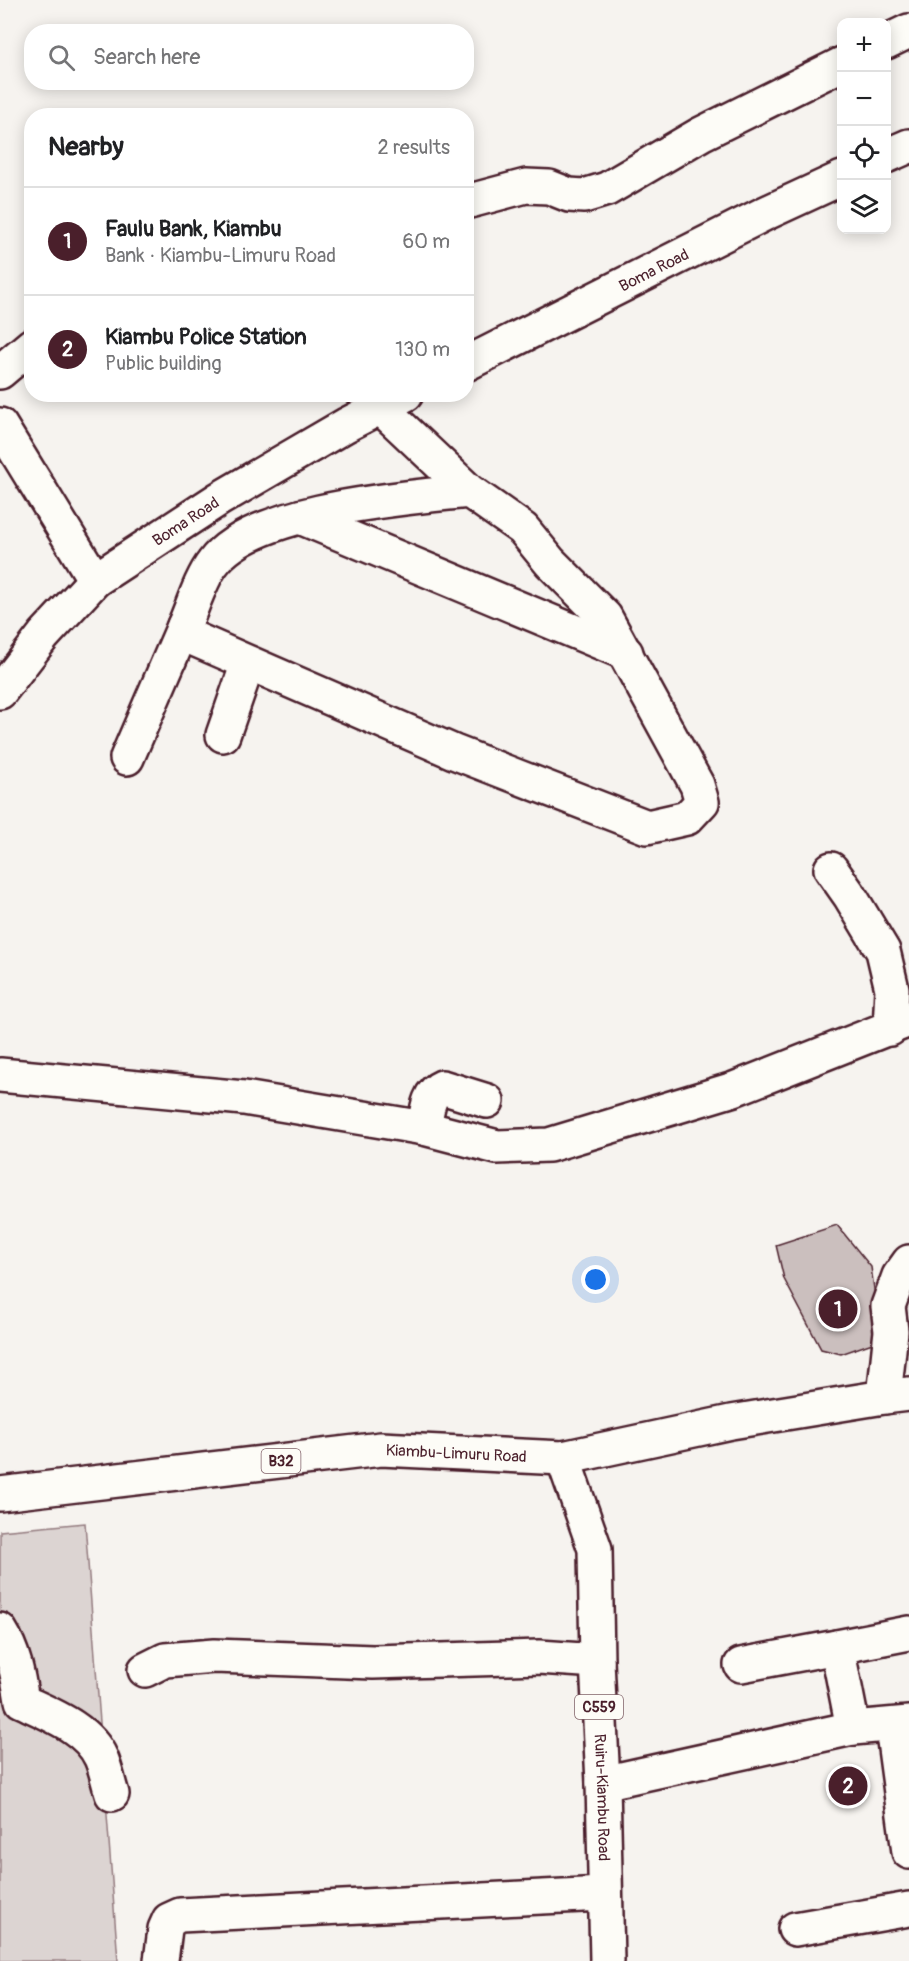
<!DOCTYPE html>
<meta charset="utf-8">
<style>
body{margin:0;font-family:Pangolin,sans-serif;background:#f6f6f6;color:#202124}
.controls{position:absolute;right:18px;top:18px;display:grid;overflow:hidden;border-radius:12px;box-shadow:0 3px 15px #0003}
.controls button{width:54px;height:54px;display:grid;place-items:center;padding:0;border:0;border-bottom:2px solid #e0e0e0;background:#fff;color:#202124;font:30px sans-serif}
.you{position:absolute;left:596px;top:1280px;width:21px;height:21px;margin:-15px;border:4px solid #fff;border-radius:50%;background:#1a73e8;box-shadow:0 0 0 9px #1a73e833}
.badge{display:grid;place-items:center;width:39px;height:39px;border-radius:50%;background:#4a1f2b;color:#fff;font-size:20px;font-weight:700}
.pin{position:absolute;translate:-50% -50%;border:3px solid #fff;box-shadow:0 2px 6px #0006}
.list{margin:0;padding:0;list-style:none}
h2{display:flex;justify-content:space-between;align-items:center;height:78px;margin:0;padding:0 24px;font-size:26px}
h2 small{font-size:20px;font-weight:400;color:#757577}
.list li{display:grid;grid-template-columns:39px 1fr auto;gap:18px;align-items:center;box-sizing:border-box;height:108px;padding:0 24px;border-top:2px solid #e0e0e0}
.list b{display:block;font-size:22px;white-space:nowrap}
.list p{margin:0;font-size:20px;white-space:nowrap;color:#757577}
.list em{font-size:20px;font-style:normal;color:#757577}
.icon{flex:none;width:33px;height:33px;fill:none;stroke:currentColor;stroke-width:2;stroke-linecap:round;stroke-linejoin:round}
.map{position:relative;flex:none;width:909px;height:1961px;overflow:hidden}
.search{position:absolute;background:#fff;box-shadow:0 3px 15px #0003;left:24px;top:24px;width:450px;height:66px;display:flex;align-items:center;gap:15px;box-sizing:border-box;padding:0 21px;border-radius:24px;color:#757577;font-size:22px}
.panel{position:absolute;background:#fff;box-shadow:0 3px 15px #0003;left:24px;top:108px;width:450px;height:294px;border-radius:24px}
.map>svg:first-child{display:block}
.green{fill:#dcd4d2;stroke:#937a7e;stroke-width:1.5}
.building{fill:#cbbfbe;stroke:#4a1f2b;stroke-width:1.5}
.lines{fill:none;stroke-linecap:round;stroke-linejoin:round}
.minor-casing{stroke:#4a1f2b;stroke-width:38}
.major-casing{stroke:#4a1f2b;stroke-width:38}
.highway-casing{stroke:#4a1f2b;stroke-width:38}
.minor{stroke:#fdfcf7;stroke-width:33}
.major{stroke:#fdfcf7;stroke-width:33}
.highway{stroke:#fdfcf7;stroke-width:33}
.labels{text-anchor:middle;stroke-width:4.5;stroke-linejoin:round;paint-order:stroke}
.shield{fill:#fdfcf7;stroke:#806168;stroke-width:1.5}
.shield-label{font-size:15px;font-weight:bold;fill:#4a1f2b}
.street-label{font-size:16px;fill:#4a1f2b;stroke:#fdfcf7}
</style>
<div class="map">
<svg width="909" height="1961" viewBox="0 0 909 1961">
<rect width="100%" height="100%" fill="#f6f3ef"/>
<filter id="ink" filterUnits="userSpaceOnUse"><feTurbulence type="fractalNoise" baseFrequency=".0167" numOctaves="2"/><feDisplacementMap in="SourceGraphic" scale="12" xChannelSelector="R" yChannelSelector="G"/><feConvolveMatrix kernelMatrix="1 2 1 2 8 2 1 2 1" color-interpolation-filters="sRGB"/></filter>
<g filter="url(#ink)">
<path class="green" d="M85 1523 118 1961H0V1531Z"/>
<path class="building" d="M837 1225 871 1267 881 1340 841 1354 821 1349 784 1279 776 1245Z"/>
<g class="lines">
<defs>
<g id="minor">
<path d="M886 42 909 31"/>
<path d="M466 202 526 186 549 187 569 195 584 196 607 189 701 134 842 64"/>
<path d="M0 372 32 345"/>
<path d="M380 407 469 491 523 529 550 562 605 617 697 785 702 802 687 818 647 827 454 752 192 638 184 626C192 608 201 578 213 563 252 509 405 498 469 491"/>
<path d="M0 425 95 580"/>
<path d="M300 517 626 653"/>
<path d="M223 735 248 663"/>
<path d="M127 758 184 626"/>
<path d="M831 869 850 896 883 951 892 989 890 1029"/>
<path d="M0 1075 244 1098 424 1128 497 1147 549 1145 734 1089 909 1020"/>
<path d="M424 1128C427 1114 427 1093 442 1087L487 1101"/>
<path d="M884 1397 891 1331 888 1306 899 1276 909 1262"/>
<path d="M0 1630C14 1652 18 1675 22 1701 49 1714 88 1728 101 1758 106 1769 108 1782 112 1794"/>
<path d="M837 1647 909 1633"/>
<path d="M741 1665 837 1647 853 1728"/>
<path d="M145 1670 165 1660 214 1656 373 1662 539 1657 597 1661"/>
<path d="M892 1726 909 1852"/>
<path d="M603 1783 853 1728 909 1723"/>
<path d="M795 1929 909 1909"/>
<path d="M161 1961 165 1929 169 1920 180 1915 604 1894"/>
</g>
<g id="major">
<path d="M886 156 909 146"/>
<path id="s1" d="M466 364 764 214 842 178"/>
<path id="s2" d="M0 692 44 635 95 580 219 499 346 425 406 394"/>
<path id="s3" d="M563 1458 595 1549 597 1661 603 1783 607 1961"/>
</g>
<g id="highway">
<path id="s4" d="M0 1494 381 1449 563 1458 731 1422 884 1397 909 1394"/>
</g>
</defs>
<use href="#minor" class="minor-casing"/>
<use href="#major" class="major-casing"/>
<use href="#highway" class="highway-casing"/>
<use href="#minor" class="minor"/>
<use href="#major" class="major"/>
<use href="#highway" class="highway"/>
</g>
</g>
<g class="labels">
<g class="shield">
<rect x="261.5" y="1449" width="39" height="24" rx="4.5"/>
<rect x="575" y="1695" width="48" height="24" rx="4.5"/>
</g>
<g class="shield-label">
<text x="281" y="1466">B32</text>
<text x="599" y="1712">C559</text>
</g>
<g class="street-label">
<text dy="6" stroke="none"><textPath href="#s1" startOffset="210">Boma Road</textPath></text>
<text dy="6" stroke="none"><textPath href="#s2" startOffset="255">Boma Road</textPath></text>
<text dy="6" stroke="none"><textPath href="#s4" startOffset="459">Kiambu-Limuru Road</textPath></text>
<text dy="6" stroke="none"><textPath href="#s3" startOffset="345">Ruiru-Kiambu Road</textPath></text>
</g>
</g>
</svg>
<div class="controls">
<button>+</button>
<button>−</button>
<button><svg class="icon" aria-label="locate" viewBox="0 0 24 24"><circle cx="12" cy="12" r="6"/><path d="M12 2v4M12 18v4M2 12h4M18 12h4"/></svg></button>
<button><svg class="icon" aria-label="layers" viewBox="0 0 24 24"><path d="M12 4l9 5-9 5-9-5zM3 14l9 5 9-5"/></svg></button>
</div>
<div class="you"></div>
<div class="pin badge" style="left:838px;top:1309px">1</div>
<div class="pin badge" style="left:848px;top:1786px">2</div>
<div class="search"><svg class="icon" aria-label="search" viewBox="0 0 24 24"><circle cx="10" cy="10" r="6"/><path d="M15 15l6 6"/></svg>Search here</div>
<section class="panel">
<h2>Nearby<small>2 results</small></h2>
<ul class="list">
<li><span class="badge">1</span><div><b>Faulu Bank, Kiambu</b><p>Bank · Kiambu-Limuru Road</p></div><em>60 m</em></li>
<li><span class="badge">2</span><div><b>Kiambu Police Station</b><p>Public building</p></div><em>130 m</em></li>
</ul>
</section>
</div>
